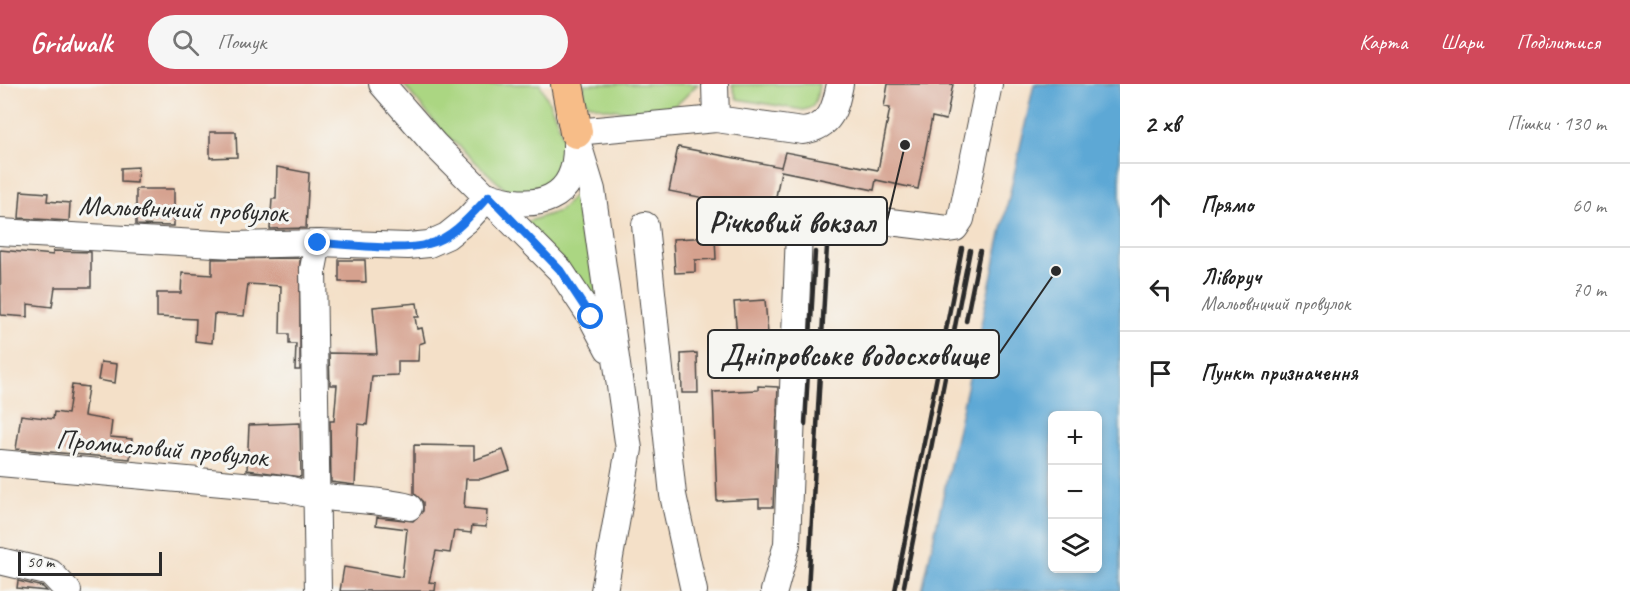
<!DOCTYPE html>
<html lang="uk">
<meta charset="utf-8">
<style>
body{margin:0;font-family:Caveat,sans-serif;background:#f6f6f6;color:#222}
.controls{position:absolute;right:18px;bottom:18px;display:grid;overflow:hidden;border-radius:9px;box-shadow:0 3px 9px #0003}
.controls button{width:54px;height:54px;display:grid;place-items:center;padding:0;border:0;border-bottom:2px solid #e0e0e0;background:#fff;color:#222;font:30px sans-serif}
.scale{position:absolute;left:18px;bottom:15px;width:144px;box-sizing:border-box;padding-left:6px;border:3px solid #2b2b2b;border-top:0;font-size:16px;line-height:21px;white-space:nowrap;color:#2b2b2b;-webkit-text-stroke:4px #f6f6f2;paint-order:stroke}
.stop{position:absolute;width:18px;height:18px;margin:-14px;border:4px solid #1a73e8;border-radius:50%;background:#fff}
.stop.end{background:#1a73e8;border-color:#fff;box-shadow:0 2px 6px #0008}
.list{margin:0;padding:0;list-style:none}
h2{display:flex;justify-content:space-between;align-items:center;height:78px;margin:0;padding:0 24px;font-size:26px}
h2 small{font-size:20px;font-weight:400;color:#767676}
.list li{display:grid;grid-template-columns:39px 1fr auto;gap:18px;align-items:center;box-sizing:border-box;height:84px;padding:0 24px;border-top:2px solid #e0e0e0}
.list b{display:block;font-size:22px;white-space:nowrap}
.list p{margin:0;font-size:20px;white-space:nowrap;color:#767676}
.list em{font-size:20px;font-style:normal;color:#767676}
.icon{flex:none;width:33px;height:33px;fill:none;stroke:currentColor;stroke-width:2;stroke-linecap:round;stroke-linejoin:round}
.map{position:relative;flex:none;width:1120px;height:507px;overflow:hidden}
header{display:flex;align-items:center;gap:36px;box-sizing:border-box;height:84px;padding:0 30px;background:#d1495b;color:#fff}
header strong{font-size:28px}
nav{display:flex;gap:33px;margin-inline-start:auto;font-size:21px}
.search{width:420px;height:54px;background:#f6f6f6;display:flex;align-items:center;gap:15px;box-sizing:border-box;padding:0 21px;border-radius:33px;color:#767676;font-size:22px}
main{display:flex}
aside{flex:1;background:#fff}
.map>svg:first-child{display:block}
.green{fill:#abd682;stroke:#6b8056;stroke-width:1.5}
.water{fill:#5da8d5;stroke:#446a80;stroke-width:1.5;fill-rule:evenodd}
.building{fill:#d5a18e}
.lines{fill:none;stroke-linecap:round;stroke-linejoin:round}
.minor-casing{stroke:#494643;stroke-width:28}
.major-casing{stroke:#494643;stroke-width:34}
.minor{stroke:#fff;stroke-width:26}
.major{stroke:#f7bd88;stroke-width:32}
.rail{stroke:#2b2b2b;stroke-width:4.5}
.route{stroke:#1a73e8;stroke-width:8}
.labels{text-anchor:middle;stroke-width:6;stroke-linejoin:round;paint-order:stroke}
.street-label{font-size:28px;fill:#2b2b2b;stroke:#f6f6f2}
.leader{fill:none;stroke:#2b2b2b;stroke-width:2}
.callout-dot{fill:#2b2b2b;stroke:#f6f6f2;stroke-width:2}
.callout{fill:#f6f6f2;stroke:#2b2b2b;stroke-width:2}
.callout-label{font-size:30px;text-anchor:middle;font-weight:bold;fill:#2b2b2b}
</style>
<header>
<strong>Gridwalk</strong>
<div class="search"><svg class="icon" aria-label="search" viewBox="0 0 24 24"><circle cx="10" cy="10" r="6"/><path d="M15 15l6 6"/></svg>Пошук</div>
<nav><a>Карта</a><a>Шари</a><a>Поділитися</a></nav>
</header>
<main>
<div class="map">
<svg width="1120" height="507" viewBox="0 0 1120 507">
<rect width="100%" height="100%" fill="#f6f6f2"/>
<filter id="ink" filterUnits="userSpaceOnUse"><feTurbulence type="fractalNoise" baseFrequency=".0167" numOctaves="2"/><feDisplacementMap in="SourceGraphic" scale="12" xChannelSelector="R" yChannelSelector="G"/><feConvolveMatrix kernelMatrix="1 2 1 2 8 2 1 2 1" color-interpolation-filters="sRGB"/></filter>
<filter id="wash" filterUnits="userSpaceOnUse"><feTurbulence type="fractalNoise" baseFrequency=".008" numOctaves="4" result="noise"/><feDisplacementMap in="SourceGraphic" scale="24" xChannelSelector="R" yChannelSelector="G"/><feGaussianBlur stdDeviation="1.35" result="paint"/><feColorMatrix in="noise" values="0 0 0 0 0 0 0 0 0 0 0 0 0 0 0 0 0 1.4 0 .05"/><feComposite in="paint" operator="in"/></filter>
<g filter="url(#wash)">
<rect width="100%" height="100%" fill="#f4e0c8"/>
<g class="green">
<path d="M403 0H540C566 51 592 107 508 108L441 46Z"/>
<path d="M584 0H698C691 6 684 15 677 20 660 32 599 29 584 16Z"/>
<path d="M819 0C817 12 817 24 803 26L737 15 732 1Z"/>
<path d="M581 105 601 227 526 138 559 127Z"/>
</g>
<path class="water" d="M1034 0H1120V507H922ZM1052 332H1098V484H1052Z"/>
<g id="blocks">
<g class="building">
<path d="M888 0H953L946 36 932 33 918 105 876 96 874 106 781 87 773 128 669 107 678 63 781 83 785 68 878 86 890 24 884 23Z"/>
<path d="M210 48H236L237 73 210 74Z"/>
<path d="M138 83 137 99 121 98V84Z"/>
<path d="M277 83 309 89 306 144 270 145 272 115H276Z"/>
<path d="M136 105H174V142L136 141Z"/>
<path d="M21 107 48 109 47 117 70 119 69 137 19 134Z"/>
<path d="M715 153 716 175 695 176V188L675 189 673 155Z"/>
<path d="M0 166 53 171V167L91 168V203H55L52 223 28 220V233L1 231Z"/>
<path d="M300 174V286H295L296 260H289V250H280L281 202 248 200 244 232 214 230 212 259 195 257 196 235 157 233V209H181L182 189 212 191V175Z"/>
<path d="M339 176H365L366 198H339Z"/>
<path d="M765 216 768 250 737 252 734 218Z"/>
<path d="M417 219 419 233H415L417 245 422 244 425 258 419 260 418 277H398V291L372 292 367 341 358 340 355 401 331 398 330 337H334L337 301H330L329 269 377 270 373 223Z"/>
<path d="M697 269 698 309H682L681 270Z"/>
<path d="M101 278 117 280 115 299 98 296Z"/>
<path d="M72 301 88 303 84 332 112 337 110 353 132 355 130 375 16 365 21 331 53 335 54 328 68 330Z"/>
<path d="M758 302 778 303 773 423H759V415L717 417 713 308 758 306Z"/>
<path d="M300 339 301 393 247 386 249 341Z"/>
<path d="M414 361 474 362V376L503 366 510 386 481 395H466L464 424 487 426 486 443 472 442 471 449 454 447 450 469 436 467 429 498 436 499 435 507H340L344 483 402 493 407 445 376 441 377 433 413 437 423 427V418L414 409Z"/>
<path d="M18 497 43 503 47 507 17 504Z"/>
</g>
</g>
</g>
<g filter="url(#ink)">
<use href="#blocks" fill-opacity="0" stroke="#494643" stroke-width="1.5"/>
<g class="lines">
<defs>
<g id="minor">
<path d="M382 0 435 61 560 186 591 233 608 265"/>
<path d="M715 0 716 35 803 47C831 43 835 25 840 0"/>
<path d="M569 30 592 106 629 365 604 507"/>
<path d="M576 48 716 35"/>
<path d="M489 112C536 127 577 118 576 61"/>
<path d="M645 141 673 411 694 507"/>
<path d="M0 148 233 161 318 159 408 162 429 160 447 152 467 136 489 112"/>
<path d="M318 159 313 185 318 507"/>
<path d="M0 379 288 405C329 418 369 413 409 423"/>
<path d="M0 477 51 489 68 507"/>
<path d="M774 507 787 460 799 148 805 134 815 129 948 145 955 144 961 135 989 0"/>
</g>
<path id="major" d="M567 0 576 48"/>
</defs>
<use href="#minor" class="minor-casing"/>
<use href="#major" class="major-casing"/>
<use href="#minor" class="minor"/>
<use href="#major" class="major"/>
<g class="rail">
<path d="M966 237 980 167"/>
<path d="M805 340 815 168"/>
<path d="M904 502 970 166"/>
<path d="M808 507 827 162"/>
<path d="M895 507 962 164"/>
</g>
</g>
</g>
<g class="lines" filter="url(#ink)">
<path class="route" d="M318 159C348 160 400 168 428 160 453 154 472 130 489 112L560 186 591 233"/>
</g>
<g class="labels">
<g class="street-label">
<text transform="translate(183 124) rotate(2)" y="10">Мальовничий провулок</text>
<text transform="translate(162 363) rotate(5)" y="10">Промисловий провулок</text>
</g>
</g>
<path class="leader" d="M905 61L887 137M1056 187L999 270"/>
<g class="callout-dot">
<circle cx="905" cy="61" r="6"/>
<circle cx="1056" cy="187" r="6"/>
</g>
<g class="callout">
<rect x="697" y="113" width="190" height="48" rx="6"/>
<rect x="708" y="246" width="291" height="48" rx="6"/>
</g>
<g class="callout-label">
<text x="792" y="148">Річковий вокзал</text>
<text x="854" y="281">Дніпровське водосховище</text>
</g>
</svg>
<div class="controls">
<button>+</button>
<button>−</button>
<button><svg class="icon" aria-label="layers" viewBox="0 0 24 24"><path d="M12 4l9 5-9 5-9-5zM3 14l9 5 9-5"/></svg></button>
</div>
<div class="scale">50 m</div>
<div class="stop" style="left:591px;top:233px"></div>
<div class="stop end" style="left:318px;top:159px"></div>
</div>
<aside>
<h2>2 хв<small>Пішки · 130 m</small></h2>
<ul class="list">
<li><svg class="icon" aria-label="ahead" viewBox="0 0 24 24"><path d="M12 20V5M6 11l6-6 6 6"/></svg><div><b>Прямо</b></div><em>60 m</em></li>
<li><svg class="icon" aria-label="left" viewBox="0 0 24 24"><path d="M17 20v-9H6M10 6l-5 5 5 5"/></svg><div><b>Ліворуч</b><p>Мальовничий провулок</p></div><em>70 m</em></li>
<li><svg class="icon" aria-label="arrive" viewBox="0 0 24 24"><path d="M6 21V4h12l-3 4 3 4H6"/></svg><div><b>Пункт призначення</b></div></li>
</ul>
</aside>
</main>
